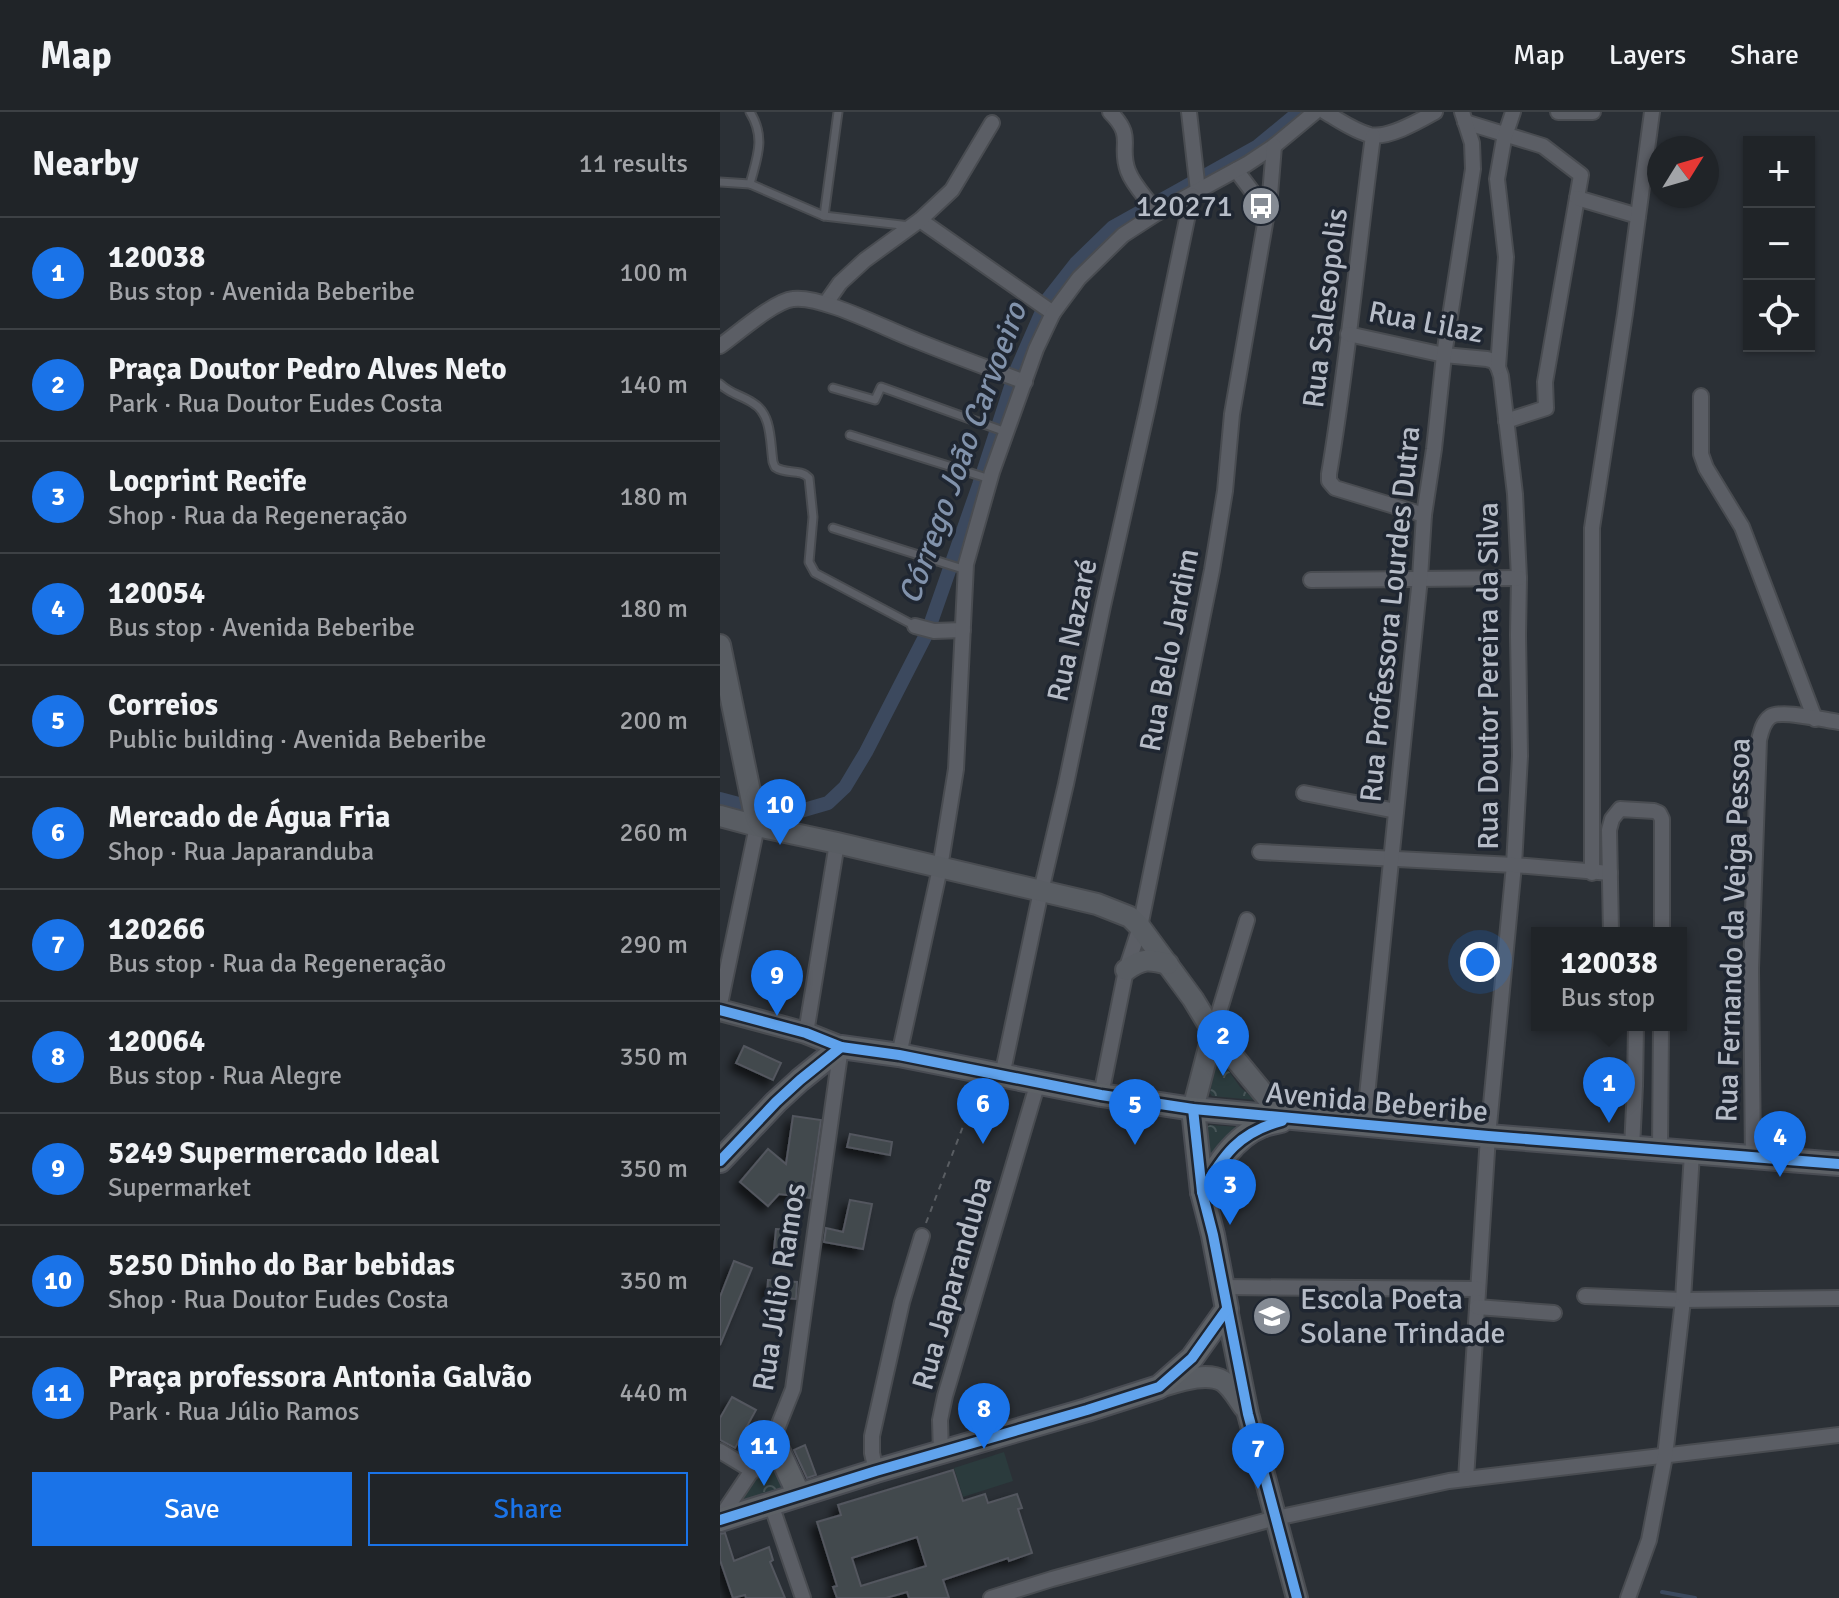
<!DOCTYPE html>
<meta charset="utf-8">
<style>
body{margin:0;font-family:Signika,sans-serif;background:#282c30;color:#f1f3f6}
.controls{position:absolute;right:24px;top:24px;display:grid;overflow:hidden;border-radius:0px;box-shadow:0 2px 6px #0004}
.controls button{width:72px;height:72px;display:grid;place-items:center;padding:0;border:0;border-bottom:2px solid #3d4145;background:#202428;color:#f1f3f6;font:40px sans-serif}
.compass{position:absolute;left:927px;top:24px;width:72px;height:72px;border-radius:50%;background:#202428;box-shadow:0 2px 6px #0004;rotate:53deg}
.you{position:absolute;left:760px;top:850px;width:28px;height:28px;margin:-20px;border:6px solid #fff;border-radius:50%;background:#1a73e8;box-shadow:0 0 0 12px #1a73e833}
.badge{display:grid;place-items:center;width:52px;height:52px;border-radius:50%;background:#1a73e8;color:#fff;font-size:26px;font-weight:700}
.pin{position:absolute;translate:-50% -66px;filter:drop-shadow(0 2px 4px #0008)}
.pin::after{content:'';position:absolute;top:42px;width:28px;height:24px;background:inherit;clip-path:polygon(0 0,100% 0,50% 100%)}
.popup{position:absolute;left:811px;top:815px;width:156px;height:104px;box-sizing:border-box;display:grid;place-content:center;border-radius:0px;background:#202428;filter:drop-shadow(0 2px 6px #0005);font-size:26px;white-space:nowrap;color:#a2a4a8}
.popup b{font-size:30px;color:#f1f3f6}
.popup::after{content:'';position:absolute;left:50%;top:100%;margin-left:-16px;border:16px solid transparent;border-top-color:#202428}
.list{margin:0;padding:0;list-style:none}
h2{display:flex;justify-content:space-between;align-items:center;height:104px;margin:0;padding:0 32px;font-size:34px}
h2 small{font-size:26px;font-weight:400;color:#a2a4a8}
.list li{display:grid;grid-template-columns:52px 1fr auto;gap:24px;align-items:center;box-sizing:border-box;height:112px;padding:0 32px;border-top:2px solid #3d4145}
.list b{display:block;font-size:30px;white-space:nowrap}
.list p{margin:0;font-size:26px;white-space:nowrap;color:#a2a4a8}
.list em{font-size:26px;font-style:normal;color:#a2a4a8}
.actions{display:flex;gap:16px;padding:24px 32px}
.actions a{flex:1;padding:18px 0;border:2px solid #1a73e8;border-radius:0px;text-align:center;font-size:28px;color:#1a73e8}
.actions .main{background:#1a73e8;color:#fff}
.icon{flex:none;width:44px;height:44px;fill:none;stroke:currentColor;stroke-width:2;stroke-linecap:round;stroke-linejoin:round}
.map{position:relative;flex:none;width:1119px;height:1486px;overflow:hidden}
header{display:flex;align-items:center;gap:48px;box-sizing:border-box;height:112px;padding:0 40px;background:#202428;border-bottom:2px solid #3d4145}
header strong{font-size:38px}
nav{display:flex;gap:44px;margin-inline-start:auto;font-size:28px}
main{display:flex}
aside{flex:1;background:#202428}
.map>svg:first-child{display:block}
.grass{fill:#2b3b3d}
.park{fill:url(#park-crowns)}
.lines{fill:none;stroke-linecap:round;stroke-linejoin:round}
.stream{stroke:#3c495e;stroke-width:4}
.canal{stroke:#3c495e;stroke-width:14}
.building{fill:#43484d;stroke:#53575e;stroke-width:2;fill-rule:evenodd;filter:url(#shadow)}
.lane-casing{stroke:#494c51;stroke-width:11}
.street-casing{stroke:#494c51;stroke-width:18}
.secondary-casing{stroke:#494c51;stroke-width:24}
.primary-casing{stroke:#494c53;stroke-width:26}
.path{stroke:#595d62;stroke-width:2;stroke-dasharray:6 6;stroke-linecap:butt}
.lane{stroke:#5b5e65;stroke-width:7}
.street{stroke:#5b5e65;stroke-width:14}
.secondary{stroke:#595d63;stroke-width:20}
.primary{stroke:#5d6166;stroke-width:22}
.cycleway-casing{stroke:#1f2631;stroke-width:15}
.cycleway{stroke:#60a3ed;stroke-width:10}
.labels{text-anchor:middle;stroke-width:7;stroke-linejoin:round;paint-order:stroke}
.poi-label{font-size:30px;fill:#b6bcc7;stroke:#1f2631;text-anchor:end}
.street-label{font-size:30px;fill:#b6bcc7;stroke:#1f2631}
.water-label{font-size:32px;font-style:italic;fill:#8192ab;stroke:#1f2631}
</style>
<header>
<strong>Map</strong>
<nav><a>Map</a><a>Layers</a><a>Share</a></nav>
</header>
<main>
<aside>
<h2>Nearby<small>11 results</small></h2>
<ul class="list">
<li><span class="badge">1</span><div><b>120038</b><p>Bus stop · Avenida Beberibe</p></div><em>100 m</em></li>
<li><span class="badge">2</span><div><b>Praça Doutor Pedro Alves Neto</b><p>Park · Rua Doutor Eudes Costa</p></div><em>140 m</em></li>
<li><span class="badge">3</span><div><b>Locprint Recife</b><p>Shop · Rua da Regeneração</p></div><em>180 m</em></li>
<li><span class="badge">4</span><div><b>120054</b><p>Bus stop · Avenida Beberibe</p></div><em>180 m</em></li>
<li><span class="badge">5</span><div><b>Correios</b><p>Public building · Avenida Beberibe</p></div><em>200 m</em></li>
<li><span class="badge">6</span><div><b>Mercado de Água Fria</b><p>Shop · Rua Japaranduba</p></div><em>260 m</em></li>
<li><span class="badge">7</span><div><b>120266</b><p>Bus stop · Rua da Regeneração</p></div><em>290 m</em></li>
<li><span class="badge">8</span><div><b>120064</b><p>Bus stop · Rua Alegre</p></div><em>350 m</em></li>
<li><span class="badge">9</span><div><b>5249 Supermercado Ideal</b><p>Supermarket</p></div><em>350 m</em></li>
<li><span class="badge">10</span><div><b>5250 Dinho do Bar bebidas</b><p>Shop · Rua Doutor Eudes Costa</p></div><em>350 m</em></li>
<li><span class="badge">11</span><div><b>Praça professora Antonia Galvão</b><p>Park · Rua Júlio Ramos</p></div><em>440 m</em></li>
</ul>
<div class="actions"><a class="main">Save</a><a>Share</a></div>
</aside>
<div class="map">
<svg width="1119" height="1486" viewBox="0 0 1119 1486">
<defs>
<pattern id="park-crowns" width="20" height="18" patternUnits="userSpaceOnUse" patternTransform="scale(2)"><rect width="20" height="18" fill="#2b3b3d"/><path d="M2 6a3 3 0 1 1 6 0M12 15a3 3 0 1 1 6 0" fill="none" stroke="#485558"/></pattern>
<filter id="shadow"><feDropShadow dx="-6" dy="6" stdDeviation="4" flood-color="#0009"/></filter>
</defs>
<rect width="100%" height="100%" fill="#2b3036"/>
<path class="grass" d="M284 1340 293 1369 243 1385 234 1356Z"/>
<g class="park">
<path d="M498 944 520 975 535 988 492 984 490 981Z"/>
<path d="M490 1013 519 1015 485 1054 483 1016Z"/>
<path d="M46 1349 65 1377 14 1395Z"/>
</g>
<g class="lines">
<path class="stream" d="M942 1480 975 1486"/>
<path class="canal" d="M0 687 52 701 77 700 108 691 125 675 146 640 208 519 259 373 296 259 327 188 356 151 393 115 538 34 579 0"/>
</g>
<g class="building">
<path d="M24 934 61 951 53 968 16 951Z"/>
<path d="M73 1004 101 1008 90 1086 59 1082 48 1094 20 1070 48 1037 66 1052Z"/>
<path d="M130 1022 172 1030 170 1043 127 1035Z"/>
<path d="M130 1088 152 1092 143 1137 104 1130 106 1116 123 1120Z"/>
<path d="M56 1117 78 1119 76 1141 54 1138Z"/>
<path d="M14 1149 32 1156 0 1233V1185Z"/>
<path d="M48 1168 77 1170 76 1187 47 1185Z"/>
<path d="M12 1285 36 1298 15 1336 0 1328V1306Z"/>
<path d="M85 1333 96 1363 87 1366 74 1338Z"/>
<path d="M233 1358 243 1389 265 1382 268 1391 297 1382 302 1396 298 1397 312 1441 289 1449 288 1446 223 1468 229 1486H189L187 1480 166 1486H117L113 1475 117 1474 97 1410 121 1403 118 1393ZM197 1425 206 1454 141 1474 132 1446Z"/>
<path d="M5 1421 14 1449 49 1435 53 1448 50 1450 65 1486H26L25 1483 13 1486 0 1448V1422Z"/>
</g>
<g class="lines">
<defs>
<g id="lane">
<path d="M0 70 30 72 104 104 190 114"/>
<path d="M30 72C37 45 46 26 30 0"/>
<path d="M104 104 118 0"/>
<path d="M0 272C12 283 21 283 33 291 52 302 50 330 53 350L55 355C66 363 80 356 89 366L93 405 89 450 95 461 195 514"/>
<path d="M113 276 155 288 161 275 286 320"/>
<path d="M130 323 270 367"/>
<path d="M113 416 246 458"/>
</g>
<g id="street">
<path d="M390 0C416 26 398 32 408 59 414 75 428 87 437 101"/>
<path d="M469 0 478 79"/>
<path d="M605 0C619 8 634 19 650 23 668 27 699 9 715 0"/>
<path d="M838 0H873"/>
<path d="M745 10 823 34 861 63 825 270 826 296 786 309"/>
<path d="M653 24C638 136 628 250 609 362V369L615 376 704 403"/>
<path d="M516 58 547 99"/>
<path d="M857 86 918 104"/>
<path d="M200 108 333 201"/>
<path d="M106 191 120 171 145 148 200 108 232 78 272 11"/>
<path d="M628 222 724 243 767 247 774 249 778 255 781 264 795 382 799 466 798 523 800 644 794 753 768 1024 746 1367"/>
<path d="M0 234C17 222 54 189 73 187 101 183 166 217 195 228 232 243 268 256 305 270"/>
<path d="M778 255 786 145 777 67 784 27 793 0"/>
<path d="M981 284V342L986 356 1022 415 1095 607"/>
<path d="M591 468 799 466"/>
<path d="M195 514 214 519 243 518"/>
<path d="M584 681 676 699"/>
<path d="M540 740 794 753 890 761"/>
<path d="M872 761V416L905 202 932 0"/>
<path d="M891 821 889 718 892 707 900 697 934 699 939 701 942 707V821"/>
<path d="M0 892 37 714"/>
<path d="M493 920 527 808"/>
<path d="M86 921 117 731"/>
<path d="M179 943 220 756 236 657 246 452 272 360 316 237 333 201 359 166 403 123 437 101 527 52 554 34 595 0"/>
<path d="M282 964 321 779 346 672 383 494 428 294 472 83"/>
<path d="M381 983 406 858 420 815 492 458 505 379 512 302 550 83 554 34"/>
<path d="M644 1013 700 466 704 403 714 337 724 243 753 57 752 31 742 0"/>
<path d="M912 1036 915 974 916 913"/>
<path d="M940 1037 941 913"/>
<path d="M1033 1046 1031 857 1039 628C1041 620 1043 610 1050 605 1060 597 1104 608 1119 610"/>
<path d="M502 1175 758 1177"/>
<path d="M865 1184 963 1188 1119 1186"/>
<path d="M757 1195 834 1201"/>
<path d="M0 1339 33 1359"/>
<path d="M221 1341 220 1308 225 1284 318 970"/>
<path d="M156 1359 152 1341V1324L182 1190 202 1124"/>
<path d="M51 1392 83 1486"/>
<path d="M0 1406 53 1327 73 1277 121 935"/>
<path d="M271 1486 332 1467 556 1406 729 1369 1119 1323"/>
<path d="M908 1486 929 1428 945 1344 963 1188 972 1041"/>
</g>
<g id="secondary">
<path d="M0 533 37 714"/>
<path d="M0 704 37 714 117 731 377 792 410 805 420 815 473 887 493 920 563 1005"/>
<path d="M406 858C423 846 429 847 448 852"/>
<path d="M0 898 86 921 121 935"/>
<path d="M473 997 493 920"/>
<path d="M507 1197 528 1302 577 1486"/>
<path d="M439 1275C457 1270 486 1259 503 1269 512 1275 518 1287 524 1295"/>
</g>
<g id="primary">
<path d="M0 1049 56 990 80 968 121 935 179 943 381 983 473 997 768 1024 1119 1052"/>
<path d="M482 1080C496 1055 514 1025 542 1014 548 1011 555 1011 561 1009"/>
<path d="M53 1327 79 1383"/>
<path d="M0 1408 156 1359 367 1298 439 1275 472 1246 507 1197 493 1123 482 1080 473 997"/>
</g>
</defs>
<use href="#lane" class="lane-casing"/>
<use href="#street" class="street-casing"/>
<use href="#secondary" class="secondary-casing"/>
<use href="#primary" class="primary-casing"/>
<path class="path" d="M206 1111 247 1004"/>
<use href="#lane" class="lane"/>
<use href="#street" class="street"/>
<use href="#secondary" class="secondary"/>
<use href="#primary" class="primary"/>
<defs>
<g id="cycleway">
<path d="M0 898 86 921 121 935 179 943 381 983 473 997 768 1024 1119 1052"/>
<path d="M473 997 482 1080 493 1123 528 1302 577 1486"/>
<path d="M0 1049 56 990 80 968 121 935"/>
<path d="M482 1080C503 1043 519 1020 562 1009"/>
<path d="M0 1408 156 1359 367 1298 439 1275 472 1246 507 1197"/>
</g>
</defs>
<use href="#cycleway" class="cycleway-casing"/>
<use href="#cycleway" class="cycleway"/>
</g>
<defs>
<symbol id="bus-disc" viewBox="-11 -11 22 22"><circle r="9.5" fill="#858b94" stroke="#1f2631"/><path d="M-5-6H5V4H4V6H2V4H-2V6H-4V4H-5ZM-3.5-4V0h7V-4ZM-3.5 1.2v1.5H-2V1.2ZM2 1.2v1.5H3.5V1.2Z" fill="#fff"/></symbol>
<symbol id="school-disc" viewBox="-11 -11 22 22"><circle r="9.5" fill="#858b94" stroke="#1f2631"/><path d="M0-5L7-2L0 1L-7-2ZM-4 1L0 2.5L4 1V4Q0 6-4 4Z" fill="#fff"/></symbol>
</defs>
<g fill-rule="evenodd">
<use href="#bus-disc" x="519" y="72" width="44" height="44"/>
<use href="#school-disc" x="530" y="1182" width="44" height="44"/>
</g>
<g class="labels">
<g class="poi-label">
<text x="513" y="104">120271</text>
<text x="580" y="1197" text-anchor="start">Escola Poeta<tspan x="580" dy="34">Solane Trindade</tspan></text>
</g>
<g class="street-label">
<text transform="translate(605 196) rotate(-83)" y="10">Rua Salesopolis</text>
<text transform="translate(706 210) rotate(11)" y="10">Rua Lilaz</text>
<text transform="translate(670 502) rotate(-84)" y="10">Rua Professora Lourdes Dutra</text>
<text transform="translate(352 518) rotate(-78)" y="10">Rua Nazaré</text>
<text transform="translate(449 538) rotate(-79)" y="10">Rua Belo Jardim</text>
<text transform="translate(768 564) rotate(-90)" y="10">Rua Doutor Pereira da Silva</text>
<text transform="translate(1013 818) rotate(-88)" y="10">Rua Fernando da Veiga Pessoa</text>
<text transform="translate(657 990) rotate(5)" y="10">Avenida Beberibe</text>
<text transform="translate(232 1171) rotate(-74)" y="10">Rua Japaranduba</text>
<text transform="translate(59 1175) rotate(-81)" y="10">Rua Júlio Ramos</text>
</g>
<g class="water-label">
<text transform="translate(242 341) rotate(-70)" y="11">Córrego João Carvoeiro</text>
</g>
</g>
</svg>
<div class="controls">
<button>+</button>
<button>−</button>
<button><svg class="icon" aria-label="locate" viewBox="0 0 24 24"><circle cx="12" cy="12" r="6"/><path d="M12 2v4M12 18v4M2 12h4M18 12h4"/></svg></button>
</div>
<svg class="compass" viewBox="-18 -18 36 36"><path d="M0-13l5 13h-10z" fill="#e53935"/><path d="M0 13l5-13h-10z" fill="#a2a4a8"/></svg>
<div class="you"></div>
<div class="pin badge" style="left:889px;top:1011px">1</div>
<div class="popup"><b>120038</b>Bus stop</div>
<div class="pin badge" style="left:503px;top:964px">2</div>
<div class="pin badge" style="left:510px;top:1113px">3</div>
<div class="pin badge" style="left:1060px;top:1065px">4</div>
<div class="pin badge" style="left:415px;top:1033px">5</div>
<div class="pin badge" style="left:263px;top:1032px">6</div>
<div class="pin badge" style="left:538px;top:1377px">7</div>
<div class="pin badge" style="left:264px;top:1337px">8</div>
<div class="pin badge" style="left:57px;top:904px">9</div>
<div class="pin badge" style="left:60px;top:733px">10</div>
<div class="pin badge" style="left:44px;top:1374px">11</div>
</div>
</main>
